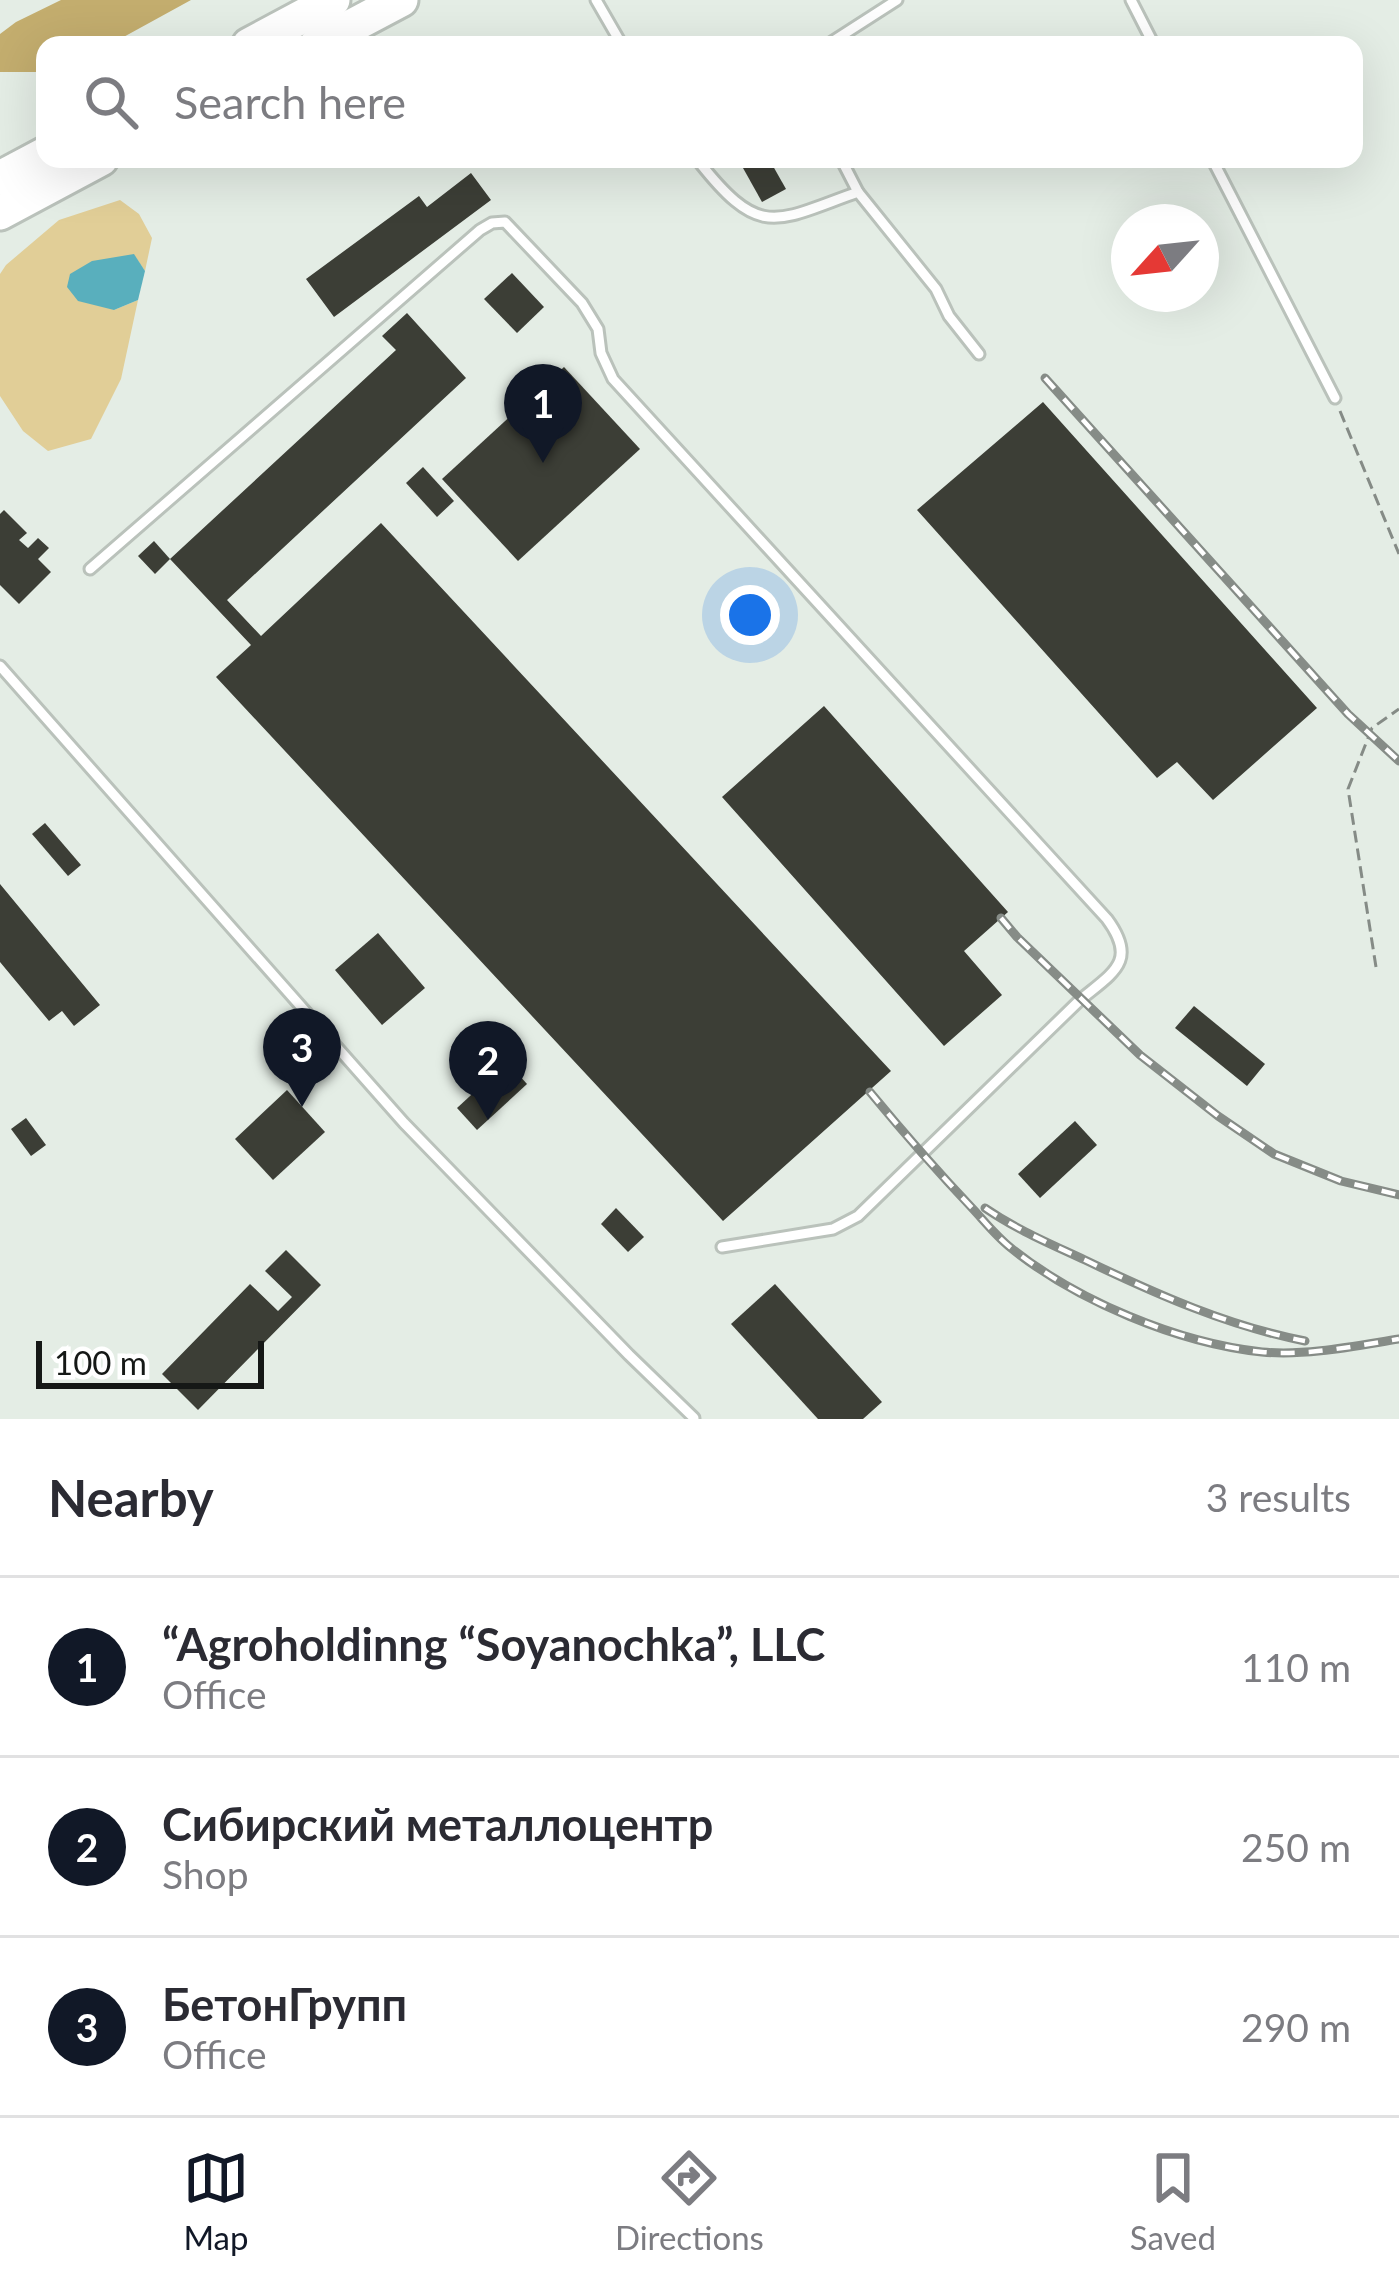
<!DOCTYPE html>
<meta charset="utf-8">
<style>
body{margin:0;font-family:Lato,sans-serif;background:#f2f2f3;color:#2b2b33}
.compass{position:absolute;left:1111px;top:204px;width:108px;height:108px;border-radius:50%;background:#fff;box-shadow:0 12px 48px #0002;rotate:243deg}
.scale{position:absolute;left:36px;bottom:30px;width:228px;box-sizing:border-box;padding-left:12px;border:6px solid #151816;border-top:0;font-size:33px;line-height:42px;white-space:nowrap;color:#151816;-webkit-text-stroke:9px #fff;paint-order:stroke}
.you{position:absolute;left:750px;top:615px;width:42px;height:42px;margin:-30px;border:9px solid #fff;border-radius:50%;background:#1a73e8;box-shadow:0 0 0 18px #1a73e833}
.badge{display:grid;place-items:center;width:78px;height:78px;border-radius:50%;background:#111827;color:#fff;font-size:39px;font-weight:700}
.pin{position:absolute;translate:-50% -99px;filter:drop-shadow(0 3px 6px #0008)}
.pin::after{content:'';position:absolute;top:63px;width:42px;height:36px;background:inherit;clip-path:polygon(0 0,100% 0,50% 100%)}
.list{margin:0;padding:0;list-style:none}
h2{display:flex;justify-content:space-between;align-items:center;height:156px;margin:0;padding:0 48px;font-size:51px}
h2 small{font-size:39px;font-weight:400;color:#7c7c81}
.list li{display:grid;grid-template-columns:78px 1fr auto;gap:36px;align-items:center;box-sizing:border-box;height:180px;padding:0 48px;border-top:3px solid #e1e1e2}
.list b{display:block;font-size:45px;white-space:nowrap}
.list p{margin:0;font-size:39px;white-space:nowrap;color:#7c7c81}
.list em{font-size:39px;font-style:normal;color:#7c7c81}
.icon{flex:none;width:66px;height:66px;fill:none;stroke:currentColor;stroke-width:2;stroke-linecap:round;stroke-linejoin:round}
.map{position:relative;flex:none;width:1399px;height:1419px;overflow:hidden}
.search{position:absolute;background:#fff;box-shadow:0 12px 48px #0002;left:36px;right:36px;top:36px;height:132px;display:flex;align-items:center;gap:30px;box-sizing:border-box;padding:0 42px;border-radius:24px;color:#7c7c81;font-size:45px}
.sheet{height:696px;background:#fff}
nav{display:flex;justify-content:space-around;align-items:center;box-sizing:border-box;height:168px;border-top:3px solid #e1e1e2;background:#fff;font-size:33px;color:#7c7c81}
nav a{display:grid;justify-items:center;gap:6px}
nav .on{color:#111827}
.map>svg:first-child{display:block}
.green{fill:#e1ce97}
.forest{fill:#c3ad6e}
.water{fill:#59afbd}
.building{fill:#3c3e36}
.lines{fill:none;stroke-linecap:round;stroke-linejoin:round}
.lane-casing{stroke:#bac2bb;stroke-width:15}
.highway-casing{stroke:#bac2bb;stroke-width:39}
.path{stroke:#858b86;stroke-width:3;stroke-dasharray:12 6;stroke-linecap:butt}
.lane{stroke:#fff;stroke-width:9}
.highway{stroke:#fff;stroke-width:33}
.rail-casing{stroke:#868c87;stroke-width:9}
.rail{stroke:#fff;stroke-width:4.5;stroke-dasharray:14;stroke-linecap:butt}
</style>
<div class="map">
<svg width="1399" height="1419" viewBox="0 0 1399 1419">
<rect width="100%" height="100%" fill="#e4ede5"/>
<path class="green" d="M120 200 139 214 152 238 145 271 134 255 114 310 138 300 121 379 91 439 48 451 23 431 0 396V274L6 265 59 220Z"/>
<path class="forest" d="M61 0H191L109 45H45V72H0V34L16 22Z"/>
<path class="water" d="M134 254 145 271 138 300 114 310 78 301 67 287 70 274 92 261Z"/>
<g class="building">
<path d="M738 159H769L786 189 762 202Z"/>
<path d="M471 173 491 200 334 317 306 279 419 196 427 207Z"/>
<path d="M512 273 544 307 517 333 484 299Z"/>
<path d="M407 313 466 378 227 600 261 636 381 523 891 1071 723 1221 216 677 251 645 170 559 396 350 382 336Z"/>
<path d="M564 367 640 449 518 561 442 479Z"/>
<path d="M1043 402 1317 708 1213 800 1177 762 1157 778 917 510Z"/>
<path d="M423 467 454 501 437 517 406 483Z"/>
<path d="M4 510 27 533 19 540 28 548 38 538 49 548 38 559 51 572 19 604 0 585V514Z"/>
<path d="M154 541 170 559 155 574 138 556Z"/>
<path d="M824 706 1008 912 964 951 1002 995 944 1046 722 797Z"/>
<path d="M45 823 81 865 68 876 32 834Z"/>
<path d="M0 884 100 1005 74 1026 62 1011 49 1021 0 962Z"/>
<path d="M378 933 425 988 382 1025 335 970Z"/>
<path d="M1194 1006 1265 1064 1247 1086 1175 1028Z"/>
<path d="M468 1031 484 1049 466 1065 451 1047Z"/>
<path d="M507 1062 527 1084 477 1130 457 1108Z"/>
<path d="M287 1090 325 1132 273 1180 235 1139Z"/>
<path d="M26 1118 46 1145 31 1156 11 1129Z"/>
<path d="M1075 1121 1097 1145 1040 1198 1018 1174Z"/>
<path d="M616 1208 644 1237 628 1252 601 1224Z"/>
<path d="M286 1250 321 1285 198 1410 162 1374 250 1284 278 1311 292 1297 265 1271Z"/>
<path d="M775 1284 882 1402 863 1419H818L731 1324Z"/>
</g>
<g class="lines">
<defs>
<g id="lane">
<path d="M596 0 622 45"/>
<path d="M1131 0 1154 45"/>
<path d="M827 45 897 0"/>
<path d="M841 159 858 192"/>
<path d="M1212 159 1335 398"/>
<path d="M700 163C761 240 776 221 858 192L936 289 949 316 979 354"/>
<path d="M90 569 480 230 492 223 505 222 582 303 598 329 601 353 613 379 1107 919C1138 961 1114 972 1080 1000L858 1216 833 1229 722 1247"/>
<path d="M0 666 404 1123 629 1355 694 1418"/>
</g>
<g id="highway">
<path d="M249 45 333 0"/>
<path d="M316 45 401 0"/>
<path d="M0 178 45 154"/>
<path d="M0 213 101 159"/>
</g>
</defs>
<use href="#lane" class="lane-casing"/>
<use href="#highway" class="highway-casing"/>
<g class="path">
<path d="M1340 411 1399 554"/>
<path d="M1376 967 1348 789 1372 728 1399 709"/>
</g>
<use href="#lane" class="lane"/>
<use href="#highway" class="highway"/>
<defs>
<g id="rail">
<path d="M1045 378 1348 714 1399 761"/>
<path d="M1001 918 1017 937 1140 1055 1218 1116 1274 1154 1341 1181 1399 1195"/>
<path d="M870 1092C903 1132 937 1171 973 1209 985 1222 997 1237 1011 1248 1077 1301 1178 1343 1262 1352 1307 1356 1355 1346 1399 1339"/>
<path d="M985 1208C1017 1230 1051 1244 1085 1260 1156 1294 1228 1326 1305 1341"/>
</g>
</defs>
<use href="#rail" class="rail-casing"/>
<use href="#rail" class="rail"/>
</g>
</svg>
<svg class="compass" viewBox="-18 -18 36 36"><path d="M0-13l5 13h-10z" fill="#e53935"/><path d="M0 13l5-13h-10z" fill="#7c7c81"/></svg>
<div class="scale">100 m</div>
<div class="you"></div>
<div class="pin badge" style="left:543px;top:463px">1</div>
<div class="pin badge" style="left:488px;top:1120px">2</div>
<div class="pin badge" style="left:302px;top:1107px">3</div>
<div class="search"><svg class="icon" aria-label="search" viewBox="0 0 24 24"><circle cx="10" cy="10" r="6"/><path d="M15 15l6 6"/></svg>Search here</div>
</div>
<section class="sheet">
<h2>Nearby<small>3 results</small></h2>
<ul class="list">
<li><span class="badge">1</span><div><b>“Agroholdinng “Soyanochka”, LLC</b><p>Office</p></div><em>110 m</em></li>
<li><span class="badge">2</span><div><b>Сибирский металлоцентр</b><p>Shop</p></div><em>250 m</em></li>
<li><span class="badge">3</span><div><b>БетонГрупп</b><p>Office</p></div><em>290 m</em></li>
</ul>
</section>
<nav>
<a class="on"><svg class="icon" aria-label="map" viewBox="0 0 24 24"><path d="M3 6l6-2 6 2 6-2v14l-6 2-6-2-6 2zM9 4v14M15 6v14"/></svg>Map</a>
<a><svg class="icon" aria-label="directions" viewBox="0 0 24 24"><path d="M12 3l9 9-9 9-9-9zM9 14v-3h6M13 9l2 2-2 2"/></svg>Directions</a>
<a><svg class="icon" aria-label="saved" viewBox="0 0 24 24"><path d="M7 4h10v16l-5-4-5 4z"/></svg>Saved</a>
</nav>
